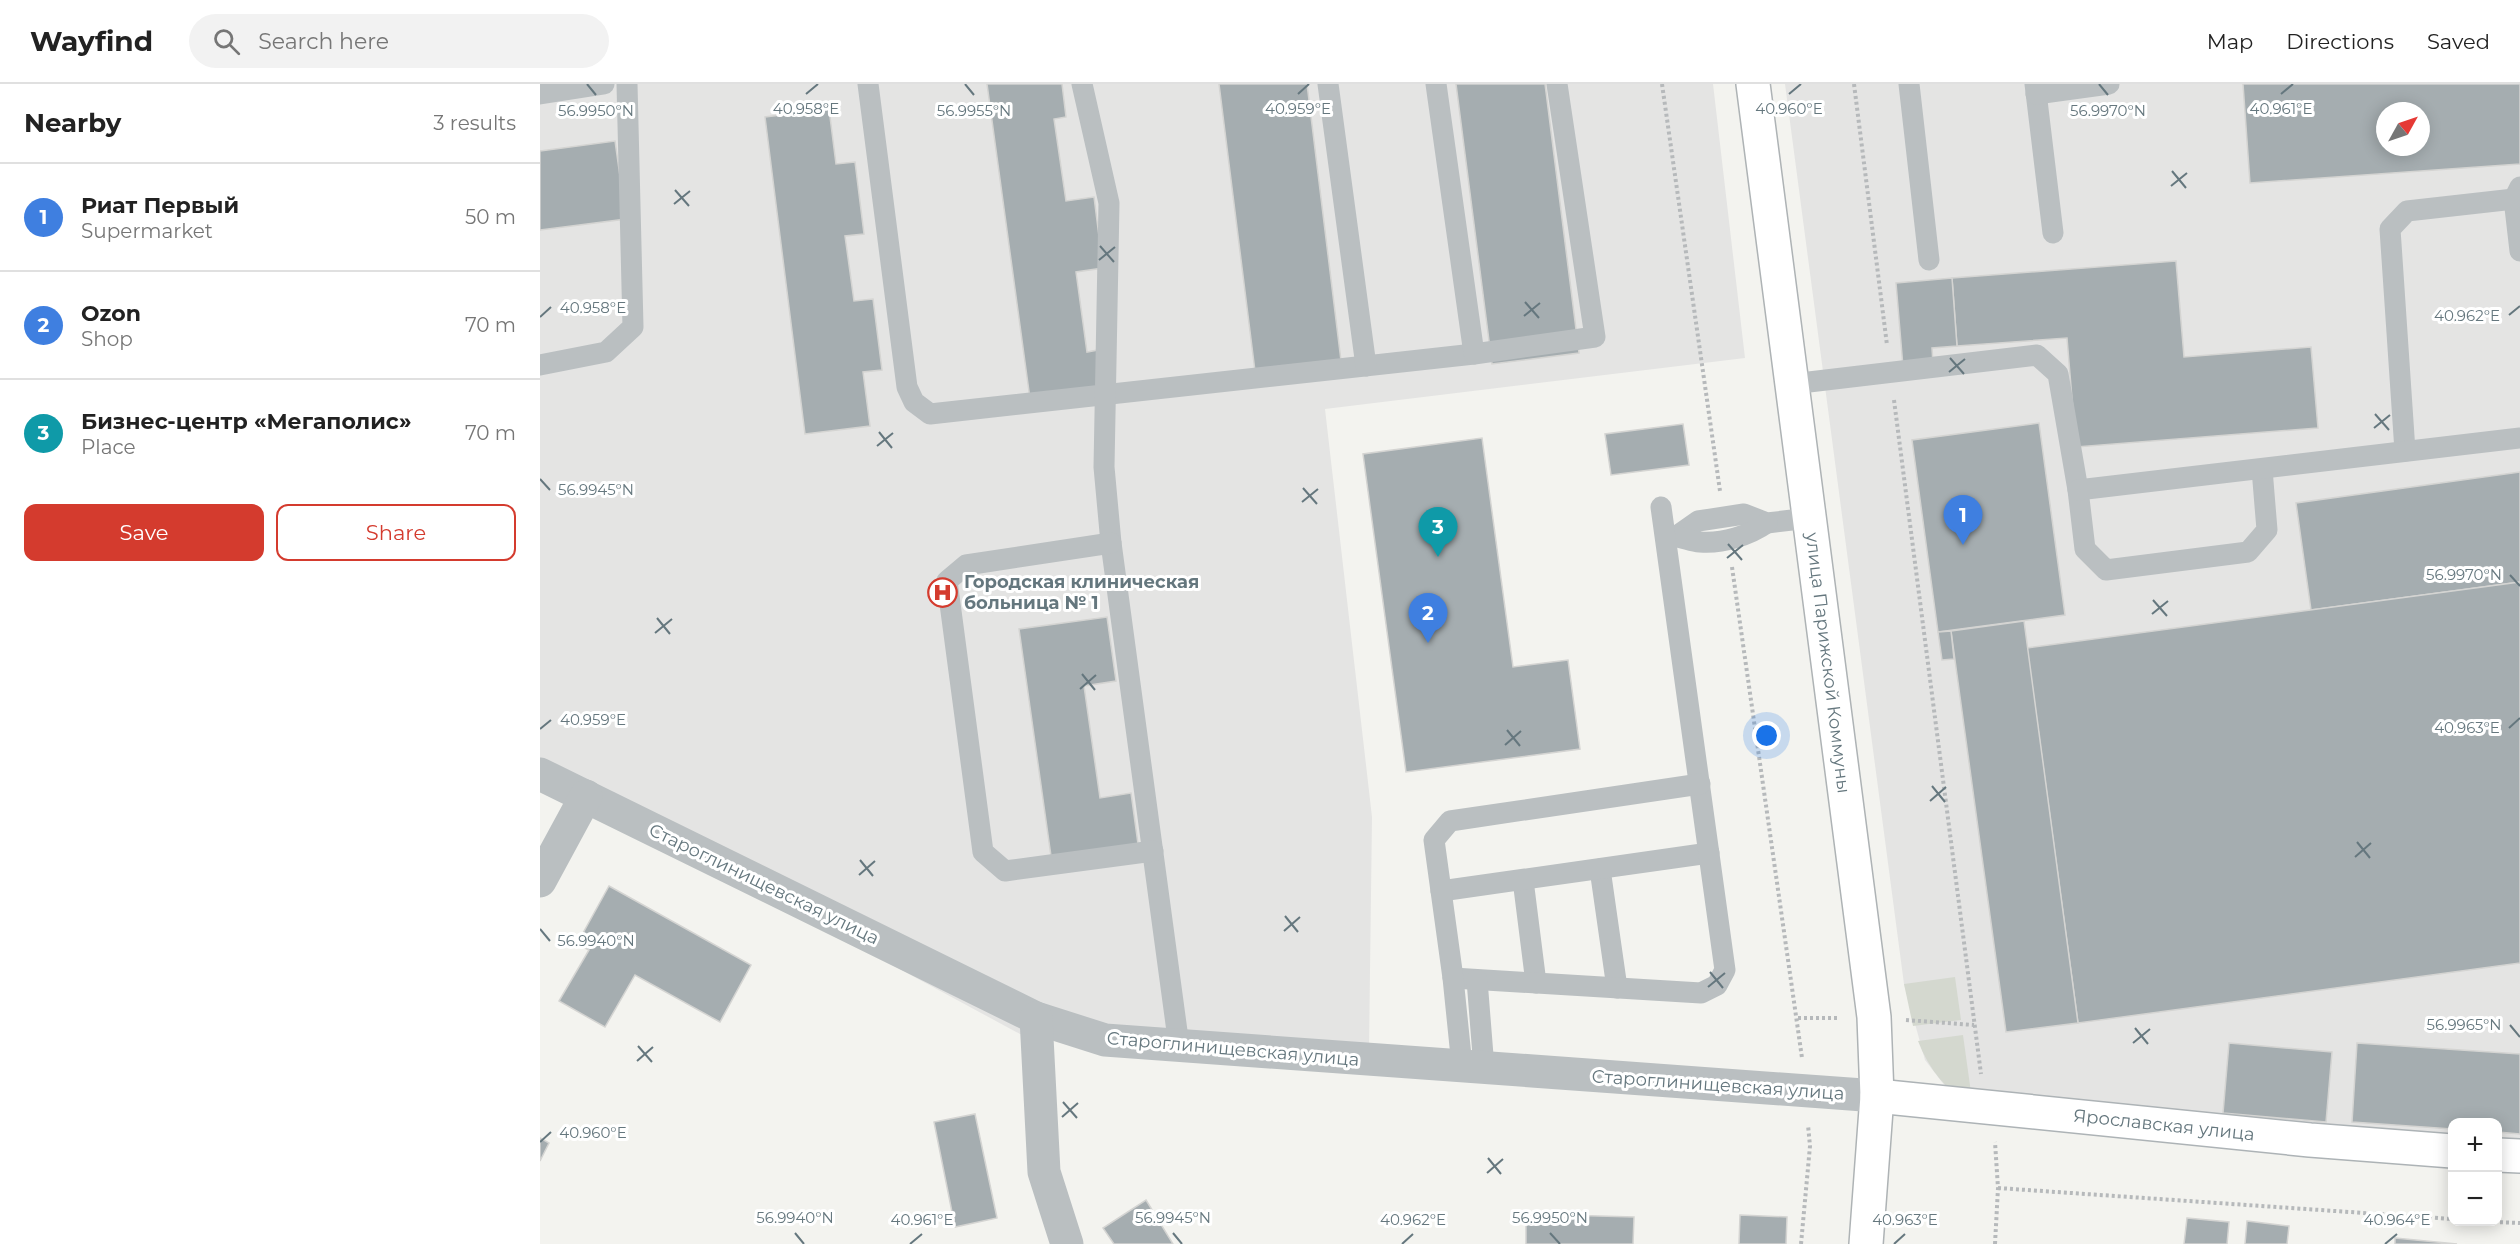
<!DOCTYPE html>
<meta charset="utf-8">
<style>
body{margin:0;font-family:Montserrat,sans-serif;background:#f2f2f2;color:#222}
.controls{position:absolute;right:18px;bottom:18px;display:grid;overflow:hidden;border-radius:12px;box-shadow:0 3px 15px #0003}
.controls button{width:54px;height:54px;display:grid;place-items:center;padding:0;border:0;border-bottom:2px solid #e0e0e0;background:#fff;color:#222;font:30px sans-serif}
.compass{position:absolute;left:1836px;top:18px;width:54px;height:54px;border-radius:50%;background:#fff;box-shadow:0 3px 15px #0003;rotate:50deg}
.you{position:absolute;left:1227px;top:652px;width:21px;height:21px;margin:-15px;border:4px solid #fff;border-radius:50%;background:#1a73e8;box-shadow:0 0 0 9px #1a73e833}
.badge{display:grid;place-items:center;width:39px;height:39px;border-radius:50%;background:#d43b2e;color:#fff;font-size:20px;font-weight:700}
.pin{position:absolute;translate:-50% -50px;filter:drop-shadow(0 2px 3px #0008)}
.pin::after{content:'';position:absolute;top:32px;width:21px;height:18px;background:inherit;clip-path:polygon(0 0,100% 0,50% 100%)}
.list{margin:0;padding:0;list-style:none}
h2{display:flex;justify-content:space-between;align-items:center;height:78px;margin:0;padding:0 24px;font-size:26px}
h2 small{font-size:20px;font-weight:400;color:#767676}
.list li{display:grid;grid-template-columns:39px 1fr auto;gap:18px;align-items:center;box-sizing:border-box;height:108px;padding:0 24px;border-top:2px solid #e0e0e0}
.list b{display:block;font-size:22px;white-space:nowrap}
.list p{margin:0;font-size:20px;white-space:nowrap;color:#767676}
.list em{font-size:20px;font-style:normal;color:#767676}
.actions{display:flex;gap:12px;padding:18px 24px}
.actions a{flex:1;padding:14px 0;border:2px solid #d43b2e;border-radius:12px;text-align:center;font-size:21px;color:#d43b2e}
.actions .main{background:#d43b2e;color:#fff}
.icon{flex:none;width:33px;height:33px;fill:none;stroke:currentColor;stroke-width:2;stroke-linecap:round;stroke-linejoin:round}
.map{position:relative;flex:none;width:1980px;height:1160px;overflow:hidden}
header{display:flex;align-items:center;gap:36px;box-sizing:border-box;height:84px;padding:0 30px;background:#fff;border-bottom:2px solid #e0e0e0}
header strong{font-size:28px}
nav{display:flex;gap:33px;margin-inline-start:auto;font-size:21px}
.search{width:420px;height:54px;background:#f2f2f2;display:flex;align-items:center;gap:15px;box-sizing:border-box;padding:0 21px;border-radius:33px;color:#767676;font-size:22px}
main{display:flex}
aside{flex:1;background:#fff}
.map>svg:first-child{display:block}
.built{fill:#e4e4e3;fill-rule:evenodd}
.green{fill:#d4d8cf}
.building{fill:#a5adb0;stroke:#d4d4d2;stroke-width:1.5;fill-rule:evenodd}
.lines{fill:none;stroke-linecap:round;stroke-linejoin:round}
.secondary-casing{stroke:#adb3b6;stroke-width:36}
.primary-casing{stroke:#aeb3b5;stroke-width:36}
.path{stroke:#b6b9bb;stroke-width:4;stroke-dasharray:3 3;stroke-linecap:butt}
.service{stroke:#babfc1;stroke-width:21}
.minor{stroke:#babfc1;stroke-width:33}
.secondary{stroke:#fff;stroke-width:33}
.primary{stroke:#fff;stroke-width:33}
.ticks{fill:none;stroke:#65777e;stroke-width:2}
.labels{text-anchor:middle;stroke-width:6;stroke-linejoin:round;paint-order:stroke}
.poi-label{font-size:18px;font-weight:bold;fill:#65777e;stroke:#fff;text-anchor:start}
.street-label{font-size:18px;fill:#65777e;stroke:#fff}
.ticks-label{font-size:15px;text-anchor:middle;fill:#65777e;stroke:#fff;stroke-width:6;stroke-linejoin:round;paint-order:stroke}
</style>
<header>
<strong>Wayfind</strong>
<div class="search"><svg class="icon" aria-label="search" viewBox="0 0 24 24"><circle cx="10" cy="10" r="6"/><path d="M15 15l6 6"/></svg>Search here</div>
<nav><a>Map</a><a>Directions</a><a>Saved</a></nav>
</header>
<main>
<aside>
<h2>Nearby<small>3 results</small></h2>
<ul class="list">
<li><span class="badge" style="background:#3f7fe0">1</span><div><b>Риат Первый</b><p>Supermarket</p></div><em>50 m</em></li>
<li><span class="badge" style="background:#3f7fe0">2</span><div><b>Ozon</b><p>Shop</p></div><em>70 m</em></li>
<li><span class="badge" style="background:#0f9aa8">3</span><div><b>Бизнес-центр «Мегаполис»</b><p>Place</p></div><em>70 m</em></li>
</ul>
<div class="actions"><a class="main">Save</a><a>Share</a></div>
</aside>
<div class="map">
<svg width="1980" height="1160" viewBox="0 0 1980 1160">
<rect width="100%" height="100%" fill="#f3f3ef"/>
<g class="built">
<path d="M0 0H1173L1205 274 785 325 832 733 829 965 480 950 0 691Z"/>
<path d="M1245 0H1980V1071L1958 1069V1038H1912V1066L1405 1002 1385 976 1364 900ZM1845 27H1881V63H1845Z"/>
</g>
<g class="green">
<path d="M1415 893 1421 936 1373 942 1364 900Z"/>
<path d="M1423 951 1433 1023C1407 1007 1389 986 1378 957Z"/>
</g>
<g class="building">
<path d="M447 0H522L526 33 514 35 526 117 554 113 563 184 536 188 547 268 558 266 565 312 491 322Z"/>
<path d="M679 0H767L803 293 717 303Z"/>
<path d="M916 0H1005L1039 269 952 280Z"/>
<path d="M1703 0H1980V80L1710 99ZM1845 27H1881V63H1845Z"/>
<path d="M289 25 296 80 315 78 324 150 305 152 314 217 333 215 342 286 323 288 330 342 265 350 225 33Z"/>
<path d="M75 57 86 135 0 146V67Z"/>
<path d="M1636 177 1644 273 1771 263 1778 344 1536 363 1527 254 1417 262 1412 194Z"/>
<path d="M1412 194 1417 262 1392 264 1393 280 1363 283 1356 199Z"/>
<path d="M1499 339 1525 531 1398 548 1372 356Z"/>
<path d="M1143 340 1149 381 1071 391 1065 350Z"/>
<path d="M942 354 973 583 1028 576 1040 665 866 688 823 370Z"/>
<path d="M1980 388V498L1771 526 1756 419Z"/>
<path d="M1980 498V879L1538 939 1487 564Z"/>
<path d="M567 533 576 597 544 602 560 714 591 709 598 760 511 772 479 545Z"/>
<path d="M1484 537 1538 939 1466 948 1411 547Z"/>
<path d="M1411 547 1414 575 1402 576 1398 548Z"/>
<path d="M69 802 211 881 180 938 95 891 65 943 19 917 49 866 37 860Z"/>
<path d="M1689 959 1792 968 1786 1038 1683 1029Z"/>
<path d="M1817 959 1980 970V1050L1958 1048V1038H1912V1045L1812 1038Z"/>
<path d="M435 1030 457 1134 415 1143 394 1038Z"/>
<path d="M0 1054 9 1059 0 1077Z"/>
<path d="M606 1116 633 1160H574L563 1144Z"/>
<path d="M986 1130 1094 1133 1093 1160H986Z"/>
<path d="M1200 1131 1247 1133 1246 1160H1199Z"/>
<path d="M1647 1134 1689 1138 1687 1160H1644Z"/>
<path d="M1707 1137 1749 1142 1747 1160H1705Z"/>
<path d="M1855 1154 1917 1160H1855Z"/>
</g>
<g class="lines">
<defs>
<g id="secondary">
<path d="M1337 1012 1770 1056 1912 1067"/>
<path d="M1958 1071 1980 1072"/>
</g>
<path id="primary" d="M1213 0 1334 933 1337 1012 1326 1160"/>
</defs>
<use href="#secondary" class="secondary-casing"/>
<use href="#primary" class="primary-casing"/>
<g class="path">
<path d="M1122 0 1180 407"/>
<path d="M1314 0 1347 261"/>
<path d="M1354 316 1441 990"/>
<path d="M1192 483 1262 974"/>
<path d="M1258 934H1299"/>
<path d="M1366 936 1434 941"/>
<path d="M1458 1104 1912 1135"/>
<path d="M1954 1138 1980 1139"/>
<path d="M1261 1160 1270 1062 1268 1041"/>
<path d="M1455 1160 1458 1104 1455 1058"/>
</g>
<g class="service">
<path d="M328 0 367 303 374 318 390 330 934 270"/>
<path d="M542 0 569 119 564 383 571 459 639 962"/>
<path d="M788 0 826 282"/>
<path d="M896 0 934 270 1055 253 1017 0"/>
<path d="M1369 0 1389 176"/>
<path d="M1495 0 1513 149"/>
<path d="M0 10 64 0"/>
<path d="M1496 10 1569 0"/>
<path d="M1980 103 1974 115 1980 167"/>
<path d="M0 281 66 268 93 243 87 0"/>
<path d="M1252 300 1497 271 1518 290 1538 406 1545 465 1566 486 1708 468 1727 446 1722 385"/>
<path d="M1865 367 1850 145 1867 127 1974 115"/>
<path d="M1538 406 1980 354"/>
<path d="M1138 451 1158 437 1204 430 1227 439 1269 434"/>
<path d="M1127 453C1140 451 1148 457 1160 458 1183 460 1210 451 1227 439"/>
<path d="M571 459 426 481 407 497 443 768 465 787 613 767"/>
<path d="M1060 785 1077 904"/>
<path d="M983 796 996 899"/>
<path d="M901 807 1169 769"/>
<path d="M913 894 1161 909 1177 901 1185 886 1121 423"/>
<path d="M937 896 944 984"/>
<path d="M922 982 913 894 894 756 910 737 1160 700"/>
</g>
<g class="minor">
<path d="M0 690 496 934 565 956 1337 1012"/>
<path d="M0 797 46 712"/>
<path d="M496 934 504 1088 527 1160"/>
</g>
<use href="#secondary" class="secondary"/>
<use href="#primary" class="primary"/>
</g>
<path class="ticks" d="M47 0 56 11M425 0 434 11M1559 0 1568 11M266 10 278 0M758 10 769 0M1249 10 1261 0M1741 10 1753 0M1632 87 1646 104M1631 102 1647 89M135 106 149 122M134 120 150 107M560 162 574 178M559 176 575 163M985 218 999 234M1969 231 1980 222M984 232 1000 219M0 233 11 223M1410 274 1424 290M1409 288 1425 275M1835 330 1849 346M1834 344 1850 331M339 348 352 364M337 362 353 349M0 395 10 406M763 404 777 420M762 418 778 405M1188 460 1202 476M1187 474 1203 461M1970 491 1980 502M1613 516 1627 532M1612 530 1628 517M117 534 130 550M115 549 132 535M542 590 555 606M540 605 556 591M1969 644 1980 634M0 645 11 636M967 646 980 662M965 661 981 647M1392 702 1405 718M1390 717 1406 703M1817 758 1830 774M1815 773 1831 759M320 776 333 792M319 791 335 777M745 832 758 848M0 845 10 857M744 847 760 833M1170 888 1183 904M1168 903 1185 889M1970 941 1980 953M1595 944 1608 960M1593 959 1610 945M98 962 112 978M97 977 113 963M523 1018 537 1034M522 1033 538 1019M0 1058 11 1048M948 1074 961 1090M947 1089 963 1075M255 1149 264 1160M633 1149 642 1160M1010 1149 1020 1160M370 1160 382 1150M862 1160 873 1150M1354 1160 1365 1150M1845 1160 1857 1150"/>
<defs>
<symbol id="hospital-ring" viewBox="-11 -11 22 22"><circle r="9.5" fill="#fff" stroke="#d43b2e" stroke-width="1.5"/><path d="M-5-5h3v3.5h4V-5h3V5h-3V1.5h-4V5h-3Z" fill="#d43b2e"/></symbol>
</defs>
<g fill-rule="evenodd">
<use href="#hospital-ring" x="386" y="492" width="33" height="33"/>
</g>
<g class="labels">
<g class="poi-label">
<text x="424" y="504">Городская клиническая<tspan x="424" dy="21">больница № 1</tspan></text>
</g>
<g class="street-label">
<text transform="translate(1288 579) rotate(83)" y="6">улица Парижской Коммуны</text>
<text transform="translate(224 800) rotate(26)" y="6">Староглинищевская улица</text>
<text transform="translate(693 965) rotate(5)" y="6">Староглинищевская улица</text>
<text transform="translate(1178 1001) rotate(4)" y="6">Староглинищевская улица</text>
<text transform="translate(1624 1041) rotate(6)" y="6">Ярославская улица</text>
</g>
</g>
<g class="ticks-label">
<text x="266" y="30">40.958°E</text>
<text x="758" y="30">40.959°E</text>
<text x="1249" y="30">40.960°E</text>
<text x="1741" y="30">40.961°E</text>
<text x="56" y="32">56.9950°N</text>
<text x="434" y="32">56.9955°N</text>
<text x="1568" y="32">56.9970°N</text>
<text x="53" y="229">40.958°E</text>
<text x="1927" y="237">40.962°E</text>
<text x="56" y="411">56.9945°N</text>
<text x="1924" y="496">56.9970°N</text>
<text x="53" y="641">40.959°E</text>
<text x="1927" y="649">40.963°E</text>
<text x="56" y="862">56.9940°N</text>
<text x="1924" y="946">56.9965°N</text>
<text x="53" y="1054">40.960°E</text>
<text x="255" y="1139">56.9940°N</text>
<text x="633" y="1139">56.9945°N</text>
<text x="1010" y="1139">56.9950°N</text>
<text x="382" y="1141">40.961°E</text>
<text x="873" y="1141">40.962°E</text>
<text x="1365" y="1141">40.963°E</text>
<text x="1857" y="1141">40.964°E</text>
</g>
</svg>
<div class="controls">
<button>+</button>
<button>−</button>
</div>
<svg class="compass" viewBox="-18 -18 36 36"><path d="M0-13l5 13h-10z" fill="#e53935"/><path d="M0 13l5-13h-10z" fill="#767676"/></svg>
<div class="you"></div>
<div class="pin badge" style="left:1423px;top:461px;background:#3f7fe0">1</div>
<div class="pin badge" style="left:888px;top:559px;background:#3f7fe0">2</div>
<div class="pin badge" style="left:898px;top:473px;background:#0f9aa8">3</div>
</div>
</main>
